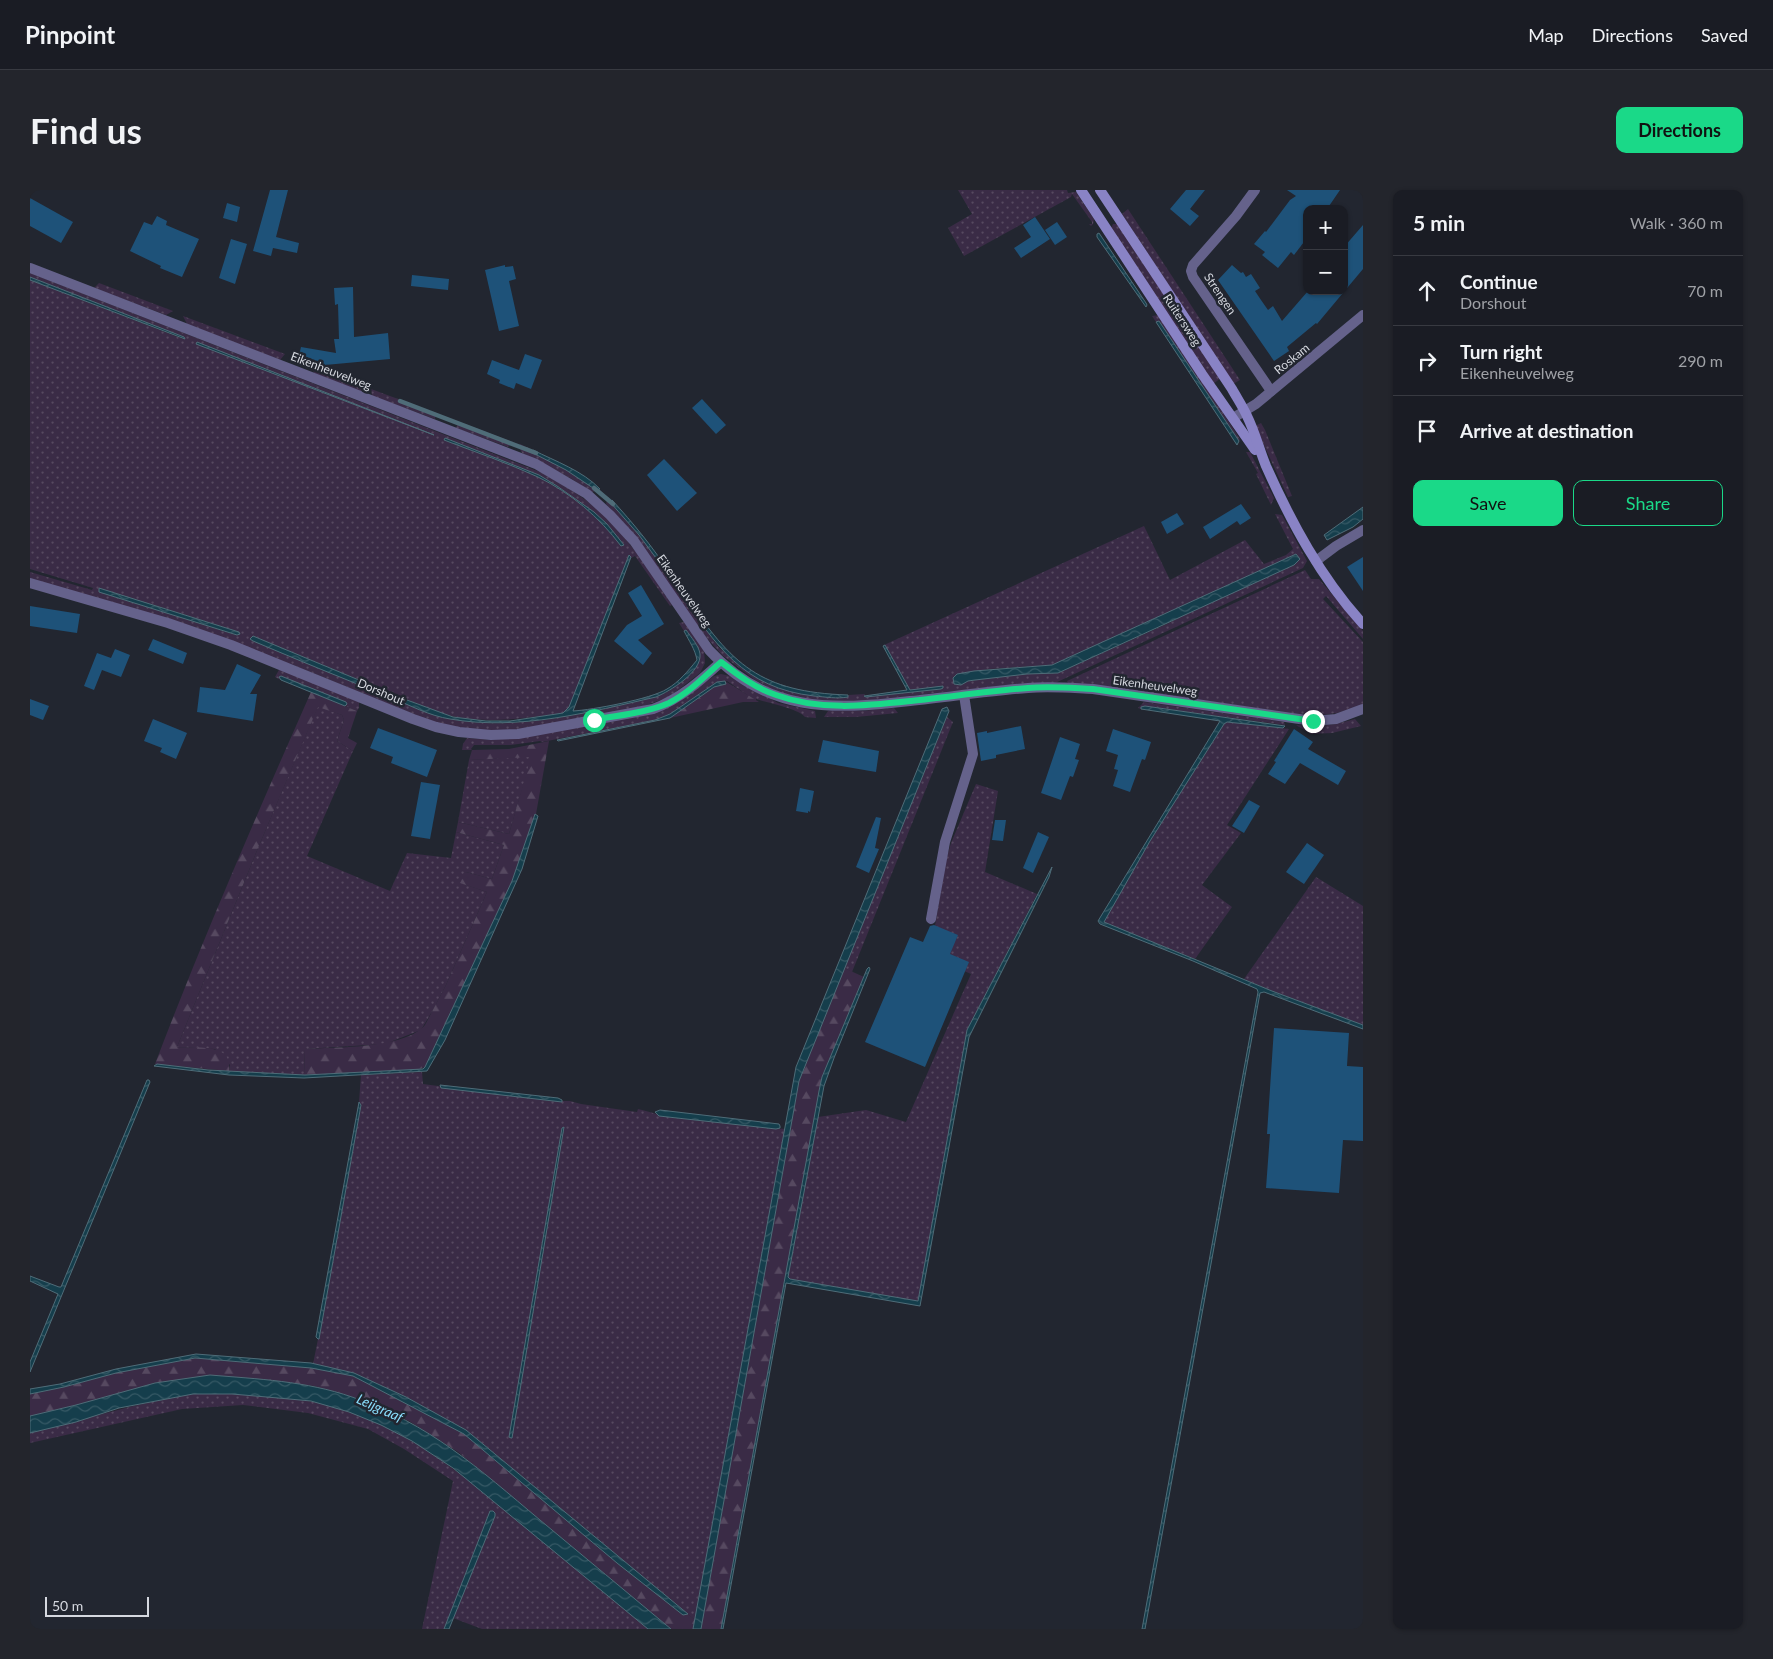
<!DOCTYPE html>
<meta charset="utf-8">
<style>
body{margin:0;font-family:Lato,sans-serif;background:#23252c;color:#f1f3f6}
.controls{position:absolute;right:15px;top:15px;display:grid;overflow:hidden;border-radius:10px;box-shadow:0 1px 4px #0004}
.controls button{width:45px;height:45px;display:grid;place-items:center;padding:0;border:0;border-bottom:1px solid #383a41;background:#1a1c24;color:#f1f3f6;font:25px sans-serif}
.scale{position:absolute;left:15px;bottom:12px;width:104px;box-sizing:border-box;padding-left:5px;border:2px solid #d5d8df;border-top:0;font-size:14px;line-height:18px;white-space:nowrap;color:#d5d8df;-webkit-text-stroke:4px #222630;paint-order:stroke}
.stop{position:absolute;width:15px;height:15px;margin:-11px;border:4px solid #1ad988;border-radius:50%;background:#fff}
.stop.end{background:#1ad988;border-color:#fff;box-shadow:0 1px 5px #0008}
.list{margin:0;padding:0;list-style:none}
h2{display:flex;justify-content:space-between;align-items:center;height:65px;margin:0;padding:0 20px;font-size:21px}
h2 small{font-size:16px;font-weight:400;color:#9fa1a6}
.list li{display:grid;grid-template-columns:32px 1fr auto;gap:15px;align-items:center;box-sizing:border-box;height:70px;padding:0 20px;border-top:1px solid #383a41}
.list b{display:block;font-size:19px;white-space:nowrap}
.list p{margin:0;font-size:16px;white-space:nowrap;color:#9fa1a6}
.list em{font-size:16px;font-style:normal;color:#9fa1a6}
.actions{display:flex;gap:10px;padding:15px 20px}
.actions a{flex:1;padding:11px 0;border:1px solid #1ad988;border-radius:10px;text-align:center;font-size:18px;color:#1ad988}
.actions .main{background:#1ad988;color:#111}
.icon{flex:none;width:28px;height:28px;fill:none;stroke:currentColor;stroke-width:2;stroke-linecap:round;stroke-linejoin:round}
.map{position:relative;flex:none;width:1333px;height:1439px;overflow:hidden;border-radius:10px}
header{display:flex;align-items:center;gap:30px;box-sizing:border-box;height:70px;padding:0 25px;background:#1a1c24;border-bottom:1px solid #383a41}
header strong{font-size:24px}
nav{display:flex;gap:28px;margin-inline-start:auto;font-size:18px}
.intro{display:flex;align-items:center;justify-content:space-between;box-sizing:border-box;height:120px;padding:0 30px}
h1{margin:0;font-size:35px}
.button{padding:12px 22px;border-radius:10px;background:#1ad988;color:#111;font-size:18px;font-weight:700}
main{display:flex;gap:30px;padding:0 30px}
aside{flex:1;background:#1a1c24;border-radius:10px;box-shadow:0 1px 4px #0004}
.map>svg:first-child{display:block}
.grass{fill:url(#grass-dots);fill-rule:evenodd}
.forest{fill:url(#forest-firs)}
.water{fill:url(#water-waves);stroke:#4f6c78}
.lines{fill:none;stroke-linecap:round;stroke-linejoin:round}
.stream{stroke:#4f6c78;stroke-width:4.5}
.building{fill:#1e5279}
.street{stroke:#65628b;stroke-width:10}
.secondary{stroke:#8983c5;stroke-width:10}
.route{stroke:#1ad988;stroke-width:6}
.labels{text-anchor:middle;stroke-width:5;stroke-linejoin:round;paint-order:stroke}
.street-label{font-size:12px;fill:#d5d8df;stroke:#222630}
.water-label{font-size:14px;font-style:italic;fill:#89ddfb;stroke:#222630}
</style>
<header>
<strong>Pinpoint</strong>
<nav><a>Map</a><a>Directions</a><a>Saved</a></nav>
</header>
<div class="intro"><h1>Find us</h1><a class="button">Directions</a></div>
<main>
<div class="map">
<svg width="1333" height="1439" viewBox="0 0 1333 1439">
<defs>
<pattern id="grass-dots" width="8" height="8" patternUnits="userSpaceOnUse" patternTransform="scale(1.25)"><rect width="8" height="8" fill="#3a2b46"/><path d="M2 2h.1M6 6h.1" fill="none" stroke="#564960" stroke-width="1.8" stroke-linecap="round"/></pattern>
<pattern id="forest-firs" width="22" height="20" patternUnits="userSpaceOnUse" patternTransform="scale(1.25)"><rect width="22" height="20" fill="#3a2b46"/><path d="M5 1l3.5 6h-7zM16 11l3.5 6h-7z" fill="#564960"/></pattern>
<pattern id="water-waves" width="16" height="10" patternUnits="userSpaceOnUse" patternTransform="scale(1.25)"><rect width="16" height="10" fill="#153e4c"/><path d="M0 5q4-4 8 0t8 0" fill="none" stroke="#365965"/></pattern>
</defs>
<rect width="100%" height="100%" fill="#222630"/>
<g class="grass">
<path d="M928 0H1037L1038 3 1046 2 1064 29 1063 34 1061 36 1059 34H1062V32L1042 4 1041 7 934 66 918 38 942 24Z"/>
<path d="M1098 19 1210 190 1203 194 1092 24Z"/>
<path d="M1083 34H1087L1191 188 1183 194 1081 38Z"/>
<path d="M0 83 510 282C528 292 546 302 562 315 595 341 618 380 642 415L640 416 605 366 601 368 599 365 539 518 533 523C491 529 451 535 410 523L223 446V451L407 525C473 546 561 522 626 507L639 501 663 481 670 463 656 440 654 441 649 433 654 432 674 461 675 473 670 483 639 507 608 518 488 540 461 542 432 539 408 534 263 475 0 389V382L62 400 63 398 0 379V90L153 149 154 147 0 87ZM414 248 509 285 527 296 564 322 577 334 594 355 591 356C569 327 541 303 508 287 478 273 445 262 414 250ZM69 402 124 415 209 442 210 444 206 445Z"/>
<path d="M69 93 143 121 136 125 64 98Z"/>
<path d="M1129 125 1210 249 1209 251 1129 132H1126L1122 126Z"/>
<path d="M153 126 255 164 250 170 157 134Z"/>
<path d="M283 177 335 197V203L284 183Z"/>
<path d="M341 199 406 223 405 229 342 206Z"/>
<path d="M428 233H432L483 252 478 257 426 238Z"/>
<path d="M1231 233 1235 240 1262 306 1258 307 1225 236Z"/>
<path d="M490 254 503 260 502 262 536 280 566 300H571L561 302 542 289 492 263 489 257Z"/>
<path d="M1216 262H1220L1244 308 1241 315 1226 284 1228 283Z"/>
<path d="M578 307 581 310 580 312 609 345 639 382 651 400 649 402 689 458 736 492 753 499 774 504 806 508 819 506 818 505 835 504 834 506 836 507 911 499 880 500 854 455 1114 336 1140 390 1215 350 1234 374 1256 365 1263 359 1245 324 1252 325 1277 371 1273 378 1230 398 1025 493 960 497 842 510 803 512 774 509 748 502 725 490 692 465 676 447 594 333 576 314ZM1264 365 1139 433 1028 483 997 484 938 491 927 484 959 479 1022 475Z"/>
<path d="M1275 380 1281 389H1289L1333 441V449L1296 406 1293 409 1333 452V515L1307 523 1284 526 1064 495 1038 493 1037 491Z"/>
<path d="M250 478 329 511V518L327 521 315 516 317 514 249 487 251 490 245 487Z"/>
<path d="M691 484 700 486 748 513 785 521 786 528 775 527C769 519 738 513 726 509V511L697 491 687 492 640 524 625 530 512 552 510 551 481 555H444L441 559 442 560H432L433 554 437 548 462 550 647 513 684 486Z"/>
<path d="M1114 512 1254 532 1255 535 1115 516 1111 517V519L1108 518Z"/>
<path d="M288 516 312 525 314 530 307 551 323 561 277 666 360 701 377 663 421 668 426 642 474 655 462 689 436 682 431 693 457 702 416 795 403 820 391 840 355 854 275 859 274 885 199 881 200 875 185 859 147 857 228 658Z"/>
<path d="M864 518 868 523 826 527H794L798 521H832Z"/>
<path d="M917 527 923 532 822 782 814 778Z"/>
<path d="M1325 529 1331 536 1302 543 1281 544 1266 535 1288 536 1306 534Z"/>
<path d="M1197 532 1259 539 1197 635 1211 643 1172 695 1202 717 1165 769 1073 732 1120 651 1194 534Z"/>
<path d="M502 566 479 644 428 632 439 570Z"/>
<path d="M946 594 968 601 955 682 1007 704 937 840 889 1110 883 1111 759 1089 758 1087 788 927 836 920 876 932 941 784 900 766 916 670 921 653Z"/>
<path d="M1286 687 1333 716V835L1242 801 1214 789Z"/>
<path d="M392 882 393 894 521 911H540L551 914 607 922 608 919C622 922 631 926 645 928L755 939 665 1430 436 1240 376 1207 324 1183 283 1174 288 1149H289L331 915 329 912 331 885Z"/>
<path d="M163 1204C215 1203 270 1205 320 1222 389 1247 440 1291 496 1337 536 1371 577 1405 618 1439H452L423 1428 465 1326 461 1320 460 1321 414 1439H392L423 1291 374 1259 338 1239 278 1223 213 1215 152 1219 0 1253V1243C55 1229 107 1213 163 1204Z"/>
</g>
<g class="forest">
<path d="M695 491 729 512H713L640 528 684 497 696 494Z"/>
<path d="M281 502 327 521 318 548 327 553 323 561 307 551 314 530 312 525 288 517 228 658 147 857C165 859 203 851 199 881L125 874C173 748 227 624 281 502Z"/>
<path d="M519 551 506 624 482 691 395 877 387 880 274 885 275 859C305 857 375 859 395 835L416 795 457 702 430 693 432 685 436 682 462 689 474 655 426 642 428 632 479 644 501 567 439 570 442 560 479 559Z"/>
<path d="M814 778 834 787 792 887 789 901 691 1439H671L769 891Z"/>
<path d="M165 1168 281 1178 323 1186 434 1244 587 1373 653 1425 658 1424 665 1430 663 1439H641L428 1262 379 1231 322 1207 284 1196 237 1190 180 1185 125 1193 46 1215 0 1226V1204L34 1197 86 1183Z"/>
</g>
<g class="water">
<path d="M1069 43 1116 113 1117 115 1116 117 1067 47V44Z"/>
<path d="M0 87 154 147 155 149 0 90Z"/>
<path d="M1129 131 1209 251 1207 255 1126 132Z"/>
<path d="M167 152 404 245 166 154Z"/>
<path d="M415 248 509 285 527 296 564 322 577 334 594 355 591 356C569 327 541 303 508 287 478 273 445 262 414 250Z"/>
<path d="M503 260C525 271 553 281 570 299L566 300 536 280 501 262Z"/>
<path d="M582 310C603 333 622 356 639 382V383H637L609 345 580 312Z"/>
<path d="M1333 317V329L1323 337 1297 350 1294 345Z"/>
<path d="M1266 364 1270 369 1264 375 1028 483 997 484 945 490 938 491 931 495 924 494 923 488 927 484 944 481 1022 475Z"/>
<path d="M599 365 601 367 543 521C562 520 621 509 637 499 649 492 658 481 667 470 665 459 659 451 654 441L656 440C661 447 669 456 670 464 672 482 640 501 626 507 560 522 489 541 420 529 400 526 379 515 360 507 314 489 268 470 223 451L220 449 223 446 377 510 423 527 456 531H480L533 523 539 517Z"/>
<path d="M69 398 209 442 210 444 207 445 69 402Z"/>
<path d="M649 400 655 405C702 475 730 502 818 505V507C807 509 796 507 784 506 713 498 686 455 649 402Z"/>
<path d="M855 455 880 500 913 496V498L911 499 836 507 834 506 877 500 853 456Z"/>
<path d="M251 486 316 512 317 514 315 516 251 490 249 487Z"/>
<path d="M695 491 696 494 684 497 640 528 528 551 527 550 625 530 640 524 687 492Z"/>
<path d="M1115 516 1255 536 1253 538 1197 532 1194 534 1120 651 1074 732 1242 801 1333 835V839L1234 802 1230 803 1115 1439H1112L1228 802 1227 799 1163 771 1070 734 1068 731 1190 531 1111 519V517Z"/>
<path d="M917 517 919 521 769 891 671 1439H663L766 877 912 519Z"/>
<path d="M505 624 508 626 492 679 415 850 397 881 274 888 199 885 124 876 127 874 178 880 275 885 393 879 395 877 482 691Z"/>
<path d="M1022 677 1019 687 939 847 890 1116 756 1093 693 1439H691L789 901 792 887 837 779 839 777 840 779 804 868 794 896 758 1087 760 1089 888 1111 937 840Z"/>
<path d="M117 890H119L120 892 0 1182V1172L28 1104 0 1091V1086L29 1097H31Z"/>
<path d="M410 895 528 908 532 910V912L411 898Z"/>
<path d="M329 912 331 915 289 1149H288L286 1147Z"/>
<path d="M630 920 749 934 750 936V938L746 939 629 926 625 922Z"/>
<path d="M534 937 482 1248H481L479 1247 532 938Z"/>
<path d="M166 1164 281 1173 324 1183 376 1207 436 1240 658 1424 653 1425 587 1373 434 1244 323 1186 281 1178 165 1168 86 1183 34 1197 0 1204V1199L30 1194 86 1179Z"/>
<path d="M180 1185C228 1189 276 1191 322 1207 400 1234 448 1278 510 1330 554 1366 597 1403 641 1439H618L423 1278 382 1251 351 1235 319 1222 281 1211 248 1208 202 1204H163L89 1218 46 1232 0 1243V1226L46 1215 125 1193Z"/>
<path d="M460 1321H463L465 1323V1326L419 1439H414Z"/>
</g>
<g class="lines">
<g class="stream">
<path d="M370 211 506 263"/>
<path d="M564 298 583 314"/>
<path d="M637 380 652 403"/>
</g>
</g>
<g class="building">
<path d="M240 0H258L246 47 269 53 267 63 243 58 241 66 223 61Z"/>
<path d="M1156 0H1175L1160 19 1169 26 1160 36 1140 19Z"/>
<path d="M1257 0H1310L1297 19H1277V48L1264 65 1261 62 1248 78 1232 65 1235 62 1224 54 1235 41 1236 42 1260 10 1266 6Z"/>
<path d="M0 8 43 32 31 53 0 36Z"/>
<path d="M197 13 210 17 207 32 193 28Z"/>
<path d="M127 26 137 31 136 35 169 49 152 87 130 78 131 76 100 61 114 32 122 35Z"/>
<path d="M1005 27 1020 49 991 68 984 58 1001 47 993 35Z"/>
<path d="M1027 32 1037 47 1025 55 1015 40Z"/>
<path d="M1333 35V79L1287 134 1286 133 1257 157 1259 161 1244 171 1188 90 1202 75 1211 83 1213 82 1216 87 1221 84 1230 98 1225 101 1231 110 1238 120 1243 116 1252 131 1278 101H1314V57Z"/>
<path d="M201 49 217 54 205 94 189 88Z"/>
<path d="M475 75V77L483 76 486 89 479 91 489 136 469 141 455 80Z"/>
<path d="M382 85 419 89 418 100 381 96Z"/>
<path d="M323 97 324 147 358 143 360 169 295 175 268 170 271 157 306 163 304 149H309L308 114 305 115 304 98Z"/>
<path d="M495 164 512 170 501 199 486 193 484 199 469 193 470 190 457 184 462 170 489 180Z"/>
<path d="M672 209 696 235 686 244 662 218Z"/>
<path d="M634 269 667 303 647 321 617 285Z"/>
<path d="M1211 314 1221 328 1210 335 1207 331 1180 349 1173 337Z"/>
<path d="M1147 323 1154 334 1137 344 1131 332Z"/>
<path d="M1333 367V401L1317 377Z"/>
<path d="M611 395 634 434 608 450 622 463 613 475 584 451 597 435 612 426 598 403Z"/>
<path d="M0 416 50 424 47 443 0 436Z"/>
<path d="M123 449 157 463 153 474 118 460Z"/>
<path d="M85 459 100 465 91 487 72 480 64 500 54 496 67 463 81 468Z"/>
<path d="M207 474 231 485 220 504H227L223 531 167 522 170 497 195 500Z"/>
<path d="M0 509 19 516 13 530 0 525Z"/>
<path d="M123 529 157 543 146 569 130 562 132 558 114 551Z"/>
<path d="M991 536 995 559 966 565V568L951 571 947 543 957 541V543Z"/>
<path d="M348 538 407 560 397 587 361 573 363 567 340 558Z"/>
<path d="M1083 539 1121 552 1115 570 1112 569 1100 602 1083 596 1088 580 1084 579 1088 565 1076 561Z"/>
<path d="M1264 539 1283 552 1278 559 1316 581 1308 595 1270 573 1255 594 1238 584 1246 572 1244 571Z"/>
<path d="M1030 547 1050 554 1045 569 1049 570 1043 587 1040 586 1031 610 1011 603Z"/>
<path d="M793 550 849 561 846 582 788 572Z"/>
<path d="M391 592 410 595 400 649 381 646Z"/>
<path d="M770 598 784 601 780 622 778 621V623L766 621Z"/>
<path d="M1219 610 1230 616 1214 643 1202 636Z"/>
<path d="M846 627 851 628 845 658 849 659 839 683 826 677Z"/>
<path d="M965 630H976L973 651 962 650Z"/>
<path d="M1008 642 1019 647 1003 683 993 678Z"/>
<path d="M1277 653 1294 665 1274 694 1256 682Z"/>
<path d="M904 735 928 745 920 764 939 772 895 877 835 852 880 747 893 752 900 736Z"/>
<path d="M1244 838 1319 843 1317 876 1333 877V951L1313 950 1309 1003 1236 998 1240 944H1237Z"/>
</g>
<g class="lines">
<g class="street">
<path d="M1225 0 1206 26 1163 75 1161 81 1163 87 1241 201"/>
<path d="M0 78 506 274 557 304 580 325 604 351 679 460C737 523 802 520 880 511 919 507 959 501 998 498 1020 496 1041 498 1063 499L1283 531 1306 529 1333 519"/>
<path d="M1203 228 1226 214 1333 125"/>
<path d="M1286 371 1306 356 1333 340"/>
<path d="M0 393 138 433 201 455 383 529 406 537 429 542 461 545 488 544 623 519C650 509 670 491 691 472"/>
<path d="M901 729 915 652 943 564 934 505"/>
</g>
<g class="secondary">
<path d="M1051 0 1172 184 1225 260"/>
<path d="M1070 0 1202 199C1207 208 1213 217 1217 226 1225 242 1229 259 1236 276 1261 332 1291 388 1333 434"/>
</g>
</g>
<g class="lines">
<path class="route" d="M564 530C589 525 616 523 639 513 659 503 675 486 691 472 708 485 725 498 746 505 790 521 835 516 881 511 920 507 959 501 998 498 1020 496 1041 498 1063 499L1283 531"/>
</g>
<g class="labels">
<g class="street-label">
<text transform="translate(1190 104) rotate(56)" y="4">Strengen</text>
<text transform="translate(1152 130) rotate(57)" y="4">Ruitersweg</text>
<text transform="translate(1262 169) rotate(-39)" y="4">Roskam</text>
<text transform="translate(301 181) rotate(21)" y="4">Eikenheuvelweg</text>
<text transform="translate(654 401) rotate(55)" y="4">Eikenheuvelweg</text>
<text transform="translate(1125 496) rotate(8)" y="4">Eikenheuvelweg</text>
<text transform="translate(351 502) rotate(23)" y="4">Dorshout</text>
</g>
<g class="water-label">
<text transform="translate(350 1218) rotate(24)" y="5">Leijgraaf</text>
</g>
</g>
</svg>
<div class="controls">
<button>+</button>
<button>−</button>
</div>
<div class="scale">50 m</div>
<div class="stop" style="left:564px;top:530px"></div>
<div class="stop end" style="left:1283px;top:531px"></div>
</div>
<aside>
<h2>5 min<small>Walk · 360 m</small></h2>
<ul class="list">
<li><svg class="icon" aria-label="ahead" viewBox="0 0 24 24"><path d="M12 20V5M6 11l6-6 6 6"/></svg><div><b>Continue</b><p>Dorshout</p></div><em>70 m</em></li>
<li><svg class="icon" aria-label="right" viewBox="0 0 24 24"><path d="M7 20v-9h11M14 6l5 5-5 5"/></svg><div><b>Turn right</b><p>Eikenheuvelweg</p></div><em>290 m</em></li>
<li><svg class="icon" aria-label="arrive" viewBox="0 0 24 24"><path d="M6 21V4h12l-3 4 3 4H6"/></svg><div><b>Arrive at destination</b></div></li>
</ul>
<div class="actions"><a class="main">Save</a><a>Share</a></div>
</aside>
</main>
